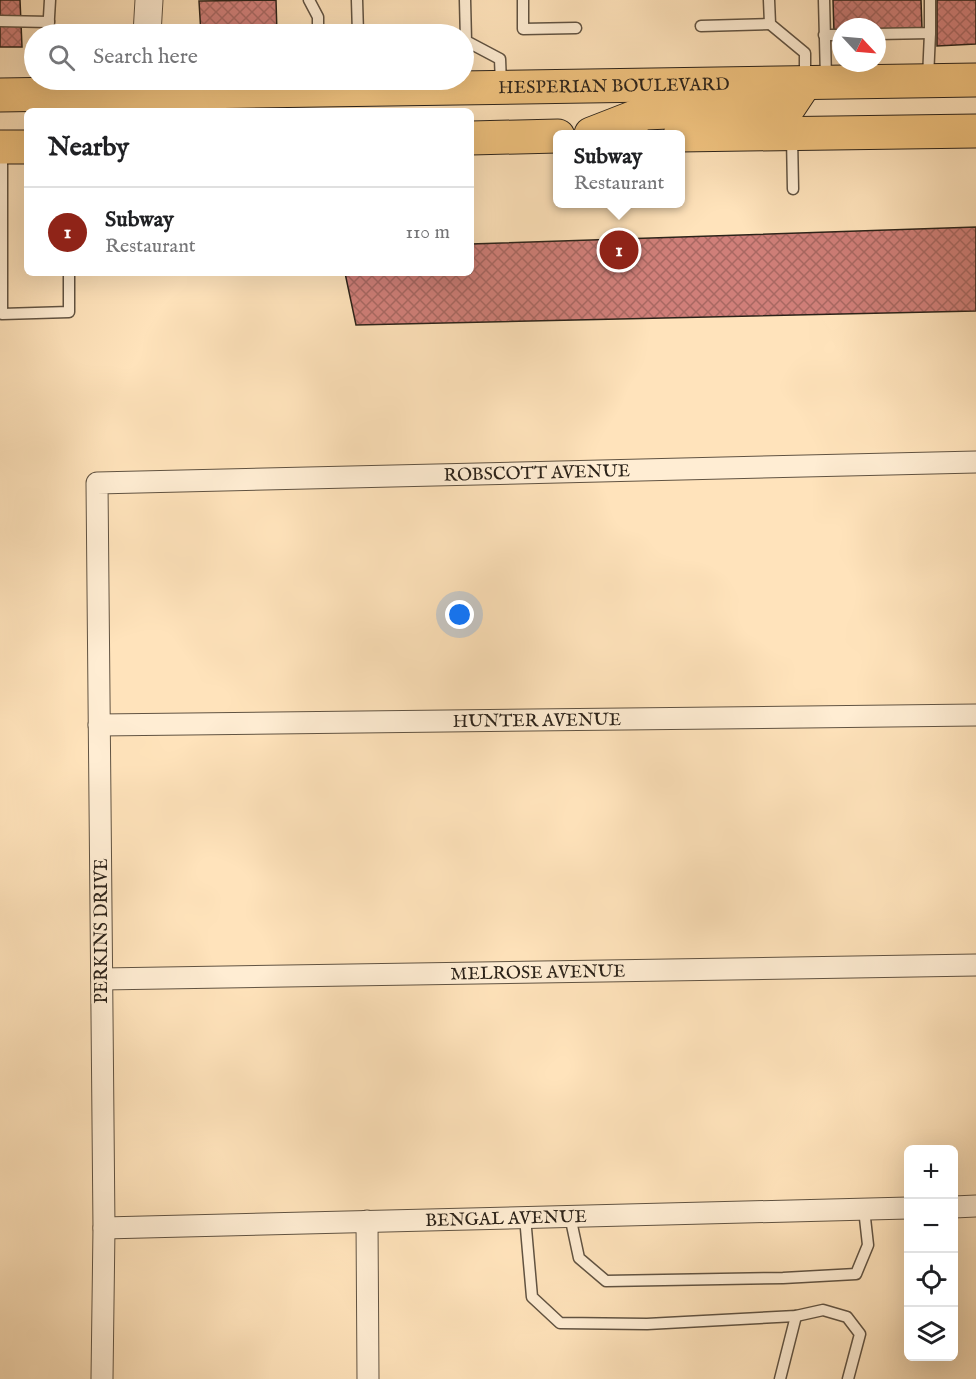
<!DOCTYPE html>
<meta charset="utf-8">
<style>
body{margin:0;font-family:"IM FELL English",serif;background:#f2f2f2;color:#202124}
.controls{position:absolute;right:18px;bottom:18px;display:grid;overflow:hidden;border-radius:9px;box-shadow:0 6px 24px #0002}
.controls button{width:54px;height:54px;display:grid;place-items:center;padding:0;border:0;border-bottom:2px solid #e0e0e0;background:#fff;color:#202124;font:30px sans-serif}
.compass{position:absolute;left:832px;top:18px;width:54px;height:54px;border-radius:50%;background:#fff;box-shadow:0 6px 24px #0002;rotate:116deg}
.you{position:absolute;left:460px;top:615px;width:21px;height:21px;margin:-15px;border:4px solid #fff;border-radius:50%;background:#1a73e8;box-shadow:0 0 0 9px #1a73e833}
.badge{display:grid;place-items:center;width:39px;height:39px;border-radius:50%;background:#8f2418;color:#fff;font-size:20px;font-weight:700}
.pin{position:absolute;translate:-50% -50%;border:3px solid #fff;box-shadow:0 2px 6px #0006}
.popup{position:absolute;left:553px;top:130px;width:132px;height:78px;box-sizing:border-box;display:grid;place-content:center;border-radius:9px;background:#fff;filter:drop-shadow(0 2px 4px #0005);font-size:20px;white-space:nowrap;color:#757577}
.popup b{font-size:22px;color:#202124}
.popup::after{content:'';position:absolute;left:50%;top:100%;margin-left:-12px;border:12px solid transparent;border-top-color:#fff}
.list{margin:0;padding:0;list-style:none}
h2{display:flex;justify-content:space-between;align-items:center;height:78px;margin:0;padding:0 24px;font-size:26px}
h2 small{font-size:20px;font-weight:400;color:#757577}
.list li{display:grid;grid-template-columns:39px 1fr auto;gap:18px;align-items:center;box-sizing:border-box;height:90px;padding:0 24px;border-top:2px solid #e0e0e0}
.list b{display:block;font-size:22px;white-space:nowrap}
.list p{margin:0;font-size:20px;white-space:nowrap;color:#757577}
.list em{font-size:20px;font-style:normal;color:#757577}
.icon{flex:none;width:33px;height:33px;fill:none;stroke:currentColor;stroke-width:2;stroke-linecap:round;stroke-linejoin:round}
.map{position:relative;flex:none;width:976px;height:1379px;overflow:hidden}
.search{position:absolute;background:#fff;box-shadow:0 6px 24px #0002;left:24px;top:24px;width:450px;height:66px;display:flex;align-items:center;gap:15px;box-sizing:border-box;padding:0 21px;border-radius:33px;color:#757577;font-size:22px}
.panel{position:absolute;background:#fff;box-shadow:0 6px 24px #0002;left:24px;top:108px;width:450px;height:168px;border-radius:9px}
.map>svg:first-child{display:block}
.building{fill:url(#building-cross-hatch);stroke:#2c231a;stroke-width:1.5}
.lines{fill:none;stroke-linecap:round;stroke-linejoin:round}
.service-casing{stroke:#615342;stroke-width:13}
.minor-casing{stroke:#615342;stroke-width:23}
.tertiary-casing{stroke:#615342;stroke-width:29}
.primary-casing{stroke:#2c231a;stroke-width:35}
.service{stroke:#ffedd3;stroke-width:10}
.minor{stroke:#ffedd3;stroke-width:21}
.tertiary{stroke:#ffedd3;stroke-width:27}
.primary{stroke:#f0c27e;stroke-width:33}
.labels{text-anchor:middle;stroke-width:5;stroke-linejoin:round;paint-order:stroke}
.street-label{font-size:18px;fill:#2c231a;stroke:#ffedd3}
</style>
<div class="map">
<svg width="976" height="1379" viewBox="0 0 976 1379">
<defs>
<pattern id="building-cross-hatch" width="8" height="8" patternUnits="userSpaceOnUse" patternTransform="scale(1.5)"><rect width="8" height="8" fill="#d07f79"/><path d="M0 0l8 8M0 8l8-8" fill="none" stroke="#a96862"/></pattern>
</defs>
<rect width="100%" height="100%" fill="#ffe3bb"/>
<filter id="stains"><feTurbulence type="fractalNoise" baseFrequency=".00333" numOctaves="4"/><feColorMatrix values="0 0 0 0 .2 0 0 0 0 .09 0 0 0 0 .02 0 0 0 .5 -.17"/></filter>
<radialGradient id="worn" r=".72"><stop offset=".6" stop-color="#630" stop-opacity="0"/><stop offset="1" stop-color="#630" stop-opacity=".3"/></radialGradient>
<g class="building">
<path d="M0 0H20L22 47H0Z"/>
<path d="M276 0 277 34H201L199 1Z"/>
<path d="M833 0H921L922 29 877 30V27H841V31L834 32Z"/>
<path d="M937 0H976V44L937 46Z"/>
<path d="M976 227V311L356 325 345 273H471V244Z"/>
</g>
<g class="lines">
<defs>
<g id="service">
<path d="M309 0 318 17V34"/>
<path d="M357 0 358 34"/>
<path d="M465 0 466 41 500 59 501 84"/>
<path d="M523 0V29L576 28"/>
<path d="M769 0 770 24 805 53V79"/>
<path d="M824 0 826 78"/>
<path d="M0 21 49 22"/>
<path d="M701 26 770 24"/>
<path d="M48 34 50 0"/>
<path d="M877 34 930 33V0"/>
<path d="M824 35H841"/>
<path d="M928 78 930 33"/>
<path d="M792 137 793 189"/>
<path d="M2 150V314L69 312V273"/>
<path d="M570 1216 579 1258 606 1281 783 1278 856 1274 868 1245 864 1209"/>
<path d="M525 1217 532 1297 560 1323 647 1324 796 1316 823 1310 847 1317 860 1334 848 1379"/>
<path d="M780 1379 796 1316"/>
</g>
<g id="minor">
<path id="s1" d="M99 725 976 715"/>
<path id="s2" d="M102 979 976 965"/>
<path d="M954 1207 976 1206"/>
<path d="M367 1221 368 1379"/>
<path id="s3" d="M104 1228 908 1208"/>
<path id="s4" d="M102 1379 104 1228 97 483 976 462"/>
</g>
<path id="tertiary" d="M147 34 149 0"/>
<g id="primary">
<path id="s5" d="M0 95 976 80"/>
<path d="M591 134 645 113 789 107 805 83"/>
<path d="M680 135 976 131"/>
<path d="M471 138 558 136"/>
<path d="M0 147H27"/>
</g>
</defs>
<use href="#service" class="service-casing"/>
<use href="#minor" class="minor-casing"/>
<use href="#tertiary" class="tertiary-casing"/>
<use href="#primary" class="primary-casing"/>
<use href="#service" class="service"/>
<use href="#minor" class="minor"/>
<use href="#tertiary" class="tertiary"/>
<use href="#primary" class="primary"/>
</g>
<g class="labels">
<g class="street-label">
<text dy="6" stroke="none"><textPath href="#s5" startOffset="614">HESPERIAN BOULEVARD</textPath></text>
<text dy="6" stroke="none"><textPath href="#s4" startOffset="1336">ROBSCOTT AVENUE</textPath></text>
<text dy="6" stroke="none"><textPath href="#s1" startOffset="438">HUNTER AVENUE</textPath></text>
<text transform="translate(101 931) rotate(-90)" y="6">PERKINS DRIVE</text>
<text dy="6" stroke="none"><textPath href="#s2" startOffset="436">MELROSE AVENUE</textPath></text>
<text dy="6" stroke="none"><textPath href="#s3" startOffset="402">BENGAL AVENUE</textPath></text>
</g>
</g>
<rect width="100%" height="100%" filter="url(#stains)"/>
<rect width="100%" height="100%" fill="url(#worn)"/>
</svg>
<div class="controls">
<button>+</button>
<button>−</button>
<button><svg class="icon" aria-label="locate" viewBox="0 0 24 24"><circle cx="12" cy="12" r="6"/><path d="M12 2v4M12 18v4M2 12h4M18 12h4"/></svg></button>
<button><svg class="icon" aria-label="layers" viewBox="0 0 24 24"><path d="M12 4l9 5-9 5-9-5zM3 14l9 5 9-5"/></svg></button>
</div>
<svg class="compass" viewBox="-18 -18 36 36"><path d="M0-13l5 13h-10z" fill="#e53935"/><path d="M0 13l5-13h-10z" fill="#757577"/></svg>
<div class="you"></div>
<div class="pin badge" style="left:619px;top:250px">1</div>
<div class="popup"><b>Subway</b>Restaurant</div>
<div class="search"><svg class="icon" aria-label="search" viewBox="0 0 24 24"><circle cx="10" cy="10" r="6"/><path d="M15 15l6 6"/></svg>Search here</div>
<section class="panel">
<h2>Nearby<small></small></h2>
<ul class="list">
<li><span class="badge">1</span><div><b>Subway</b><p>Restaurant</p></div><em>110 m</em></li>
</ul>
</section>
</div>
